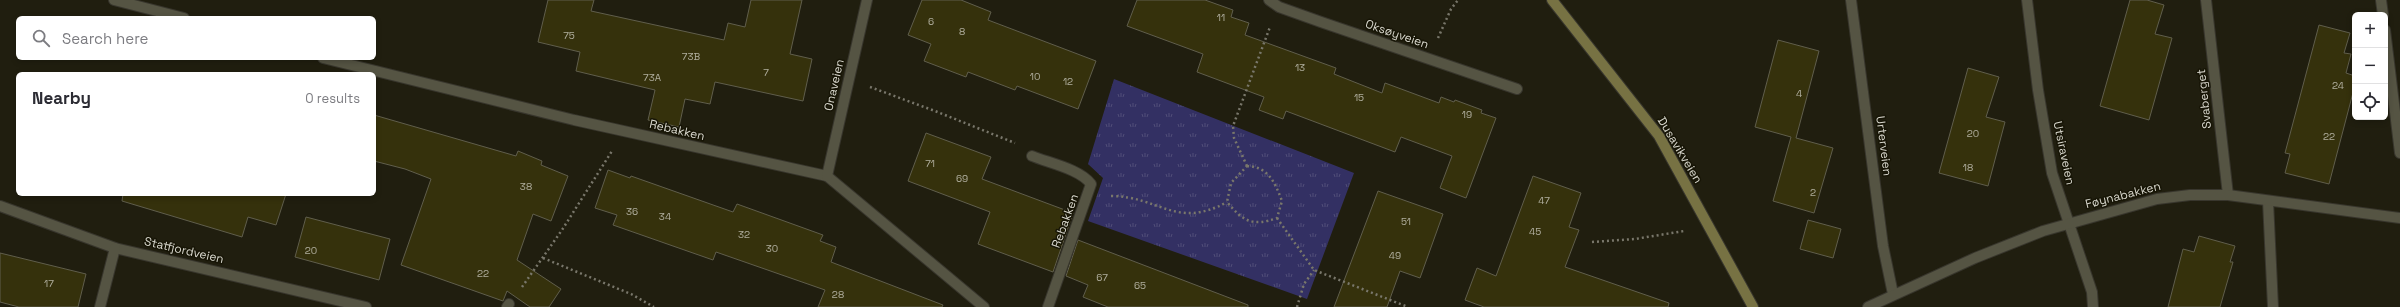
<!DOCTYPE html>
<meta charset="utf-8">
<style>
body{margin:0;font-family:"Space Grotesk",sans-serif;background:#f7f7f7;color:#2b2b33}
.controls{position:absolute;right:12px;top:12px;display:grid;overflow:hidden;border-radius:6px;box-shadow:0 2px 6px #0003}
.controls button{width:36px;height:36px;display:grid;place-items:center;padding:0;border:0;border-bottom:1px solid #e1e1e2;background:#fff;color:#2b2b33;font:20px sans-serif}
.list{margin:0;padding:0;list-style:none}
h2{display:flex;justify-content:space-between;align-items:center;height:52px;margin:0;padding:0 16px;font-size:17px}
h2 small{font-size:13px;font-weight:400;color:#7c7c81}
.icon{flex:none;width:22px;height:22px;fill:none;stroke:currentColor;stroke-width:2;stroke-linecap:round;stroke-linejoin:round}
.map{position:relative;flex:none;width:2400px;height:307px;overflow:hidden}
.search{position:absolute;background:#fff;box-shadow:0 2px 6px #0003;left:16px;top:16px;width:360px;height:44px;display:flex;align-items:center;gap:10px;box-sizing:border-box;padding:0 14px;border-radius:6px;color:#7c7c81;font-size:15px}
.panel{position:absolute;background:#fff;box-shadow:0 2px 6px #0003;left:16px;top:72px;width:360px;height:124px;border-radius:6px}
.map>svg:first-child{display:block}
.park{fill:url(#park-tufts)}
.building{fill:#35310c;stroke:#605e4c}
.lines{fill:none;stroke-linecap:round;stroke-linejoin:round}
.lane-casing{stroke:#38362d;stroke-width:12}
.street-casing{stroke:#38362d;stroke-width:12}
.secondary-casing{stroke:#38362d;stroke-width:12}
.path{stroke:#79776b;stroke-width:2.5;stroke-dasharray:2 3;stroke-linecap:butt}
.lane{stroke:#555443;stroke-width:10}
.street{stroke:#555443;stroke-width:10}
.secondary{stroke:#777243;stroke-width:10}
.labels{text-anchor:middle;stroke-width:3;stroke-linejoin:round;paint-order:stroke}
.number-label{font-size:10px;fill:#b0ae9e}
.street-label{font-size:12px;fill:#d9d8ce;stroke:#171506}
</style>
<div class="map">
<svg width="2400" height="307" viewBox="0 0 2400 307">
<defs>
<pattern id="park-tufts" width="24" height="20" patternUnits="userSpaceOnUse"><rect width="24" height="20" fill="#333063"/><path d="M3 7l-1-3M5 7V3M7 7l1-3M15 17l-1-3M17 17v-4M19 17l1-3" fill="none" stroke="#504d78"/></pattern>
</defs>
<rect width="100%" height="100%" fill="#201e0f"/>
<path class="park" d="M1114 79 1354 173 1307 299 1088 221 1103 178 1088 164Z"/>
<g class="building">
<path d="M548 0H594L591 11 724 40 728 23 745 27 751 0H802L790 54 812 59 803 101 715 82 710 104 685 99 679 127 648 120 655 90 576 71 580 52 538 42Z"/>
<path d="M922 0H961L991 12 988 20 1096 61 1078 109 1017 86 1015 90 968 72 966 77 924 61 931 44 908 35Z"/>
<path d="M1137 0H1205L1233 10 1231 17 1249 23 1245 35 1336 68 1334 74 1382 93 1385 83 1439 103 1441 97 1454 102 1455 100 1482 110 1481 113 1496 118 1466 198 1440 188 1452 156 1401 137 1395 152 1286 111 1283 119 1259 110 1264 97 1197 72 1203 54 1127 26Z"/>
<path d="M2130 0H2147L2164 5 2155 34 2172 38 2149 120 2100 106Z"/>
<path d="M2319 25 2350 33 2344 53 2351 54 2346 73 2355 76V85L2329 184 2285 173 2290 154 2285 153Z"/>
<path d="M1778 40 1819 51 1796 138 1833 148 1814 213 1773 201 1791 137 1755 127Z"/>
<path d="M1968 68 1999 77 1986 117 2005 122 1988 186 1939 173Z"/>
<path d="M374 115 516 156 518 151 542 161 541 165 568 176 551 221 533 214 517 260 561 289 549 307H530L507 291 503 301 401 265 431 179 405 169 374 161Z"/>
<path d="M926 133 991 157 982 179 1073 213 1053 272 978 244 990 212 908 181Z"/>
<path d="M608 170 630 178 631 176 733 212 737 204 823 235 820 241 836 247 831 262 943 305 942 307H818L825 290 716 252 713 260 613 225 617 215 595 208Z"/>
<path d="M1533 176 1581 193 1569 227 1579 230 1565 267 1669 303 1668 307H1484L1465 300 1477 268 1496 276Z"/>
<path d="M1378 191 1443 214 1420 278 1400 271 1387 307H1334Z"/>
<path d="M123 194H286L276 225 248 217 242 237 122 201Z"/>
<path d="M306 217 390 239 379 280 295 257Z"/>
<path d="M1808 220 1841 229 1833 258 1800 249Z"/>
<path d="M2199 236 2235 246 2230 262H2233L2220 307H2168L2183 249 2194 252Z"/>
<path d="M1078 240 1248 305V307H1108L1083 297 1088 285 1066 276Z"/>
<path d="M0 253 86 274 78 307H19L0 302Z"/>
</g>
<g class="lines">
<defs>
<path id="lane" d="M1032 156C1049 163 1080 169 1091 184L1048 307"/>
<g id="street">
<path d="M114 0 184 18"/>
<path d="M1269 0 1279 7 1321 22 1517 89"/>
<path d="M1851 0 1883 246 1893 294"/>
<path d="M2027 0 2038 90 2052 173 2092 292 2093 307"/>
<path d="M2206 0 2228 195"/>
<path d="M2381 0 2383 15"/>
<path d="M2385 30 2400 153"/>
<path d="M323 58 574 120 827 176 984 307"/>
<path d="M827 176 867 0"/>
<path d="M2268 201 2273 307"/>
<path d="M0 206 115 248 366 307"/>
<path d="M100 307 115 248"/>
<path d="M507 307 509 304"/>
<path d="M1868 307 1975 258 2043 231 2157 199 2190 195H2228L2400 218"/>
</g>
<path id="secondary" d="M1552 0 1659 136 1753 307"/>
</defs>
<use href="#lane" class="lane-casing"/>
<use href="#street" class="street-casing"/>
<use href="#secondary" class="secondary-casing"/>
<g class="path">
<path d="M1438 38 1451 9 1458 0"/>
<path d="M870 87 935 111 1015 143"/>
<path d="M1247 166C1269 167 1275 183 1282 201L1277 218C1252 227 1243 221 1227 202L1231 183Z"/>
<path d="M1247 166 1234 138 1233 126 1270 27"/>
<path d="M1111 196C1159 196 1176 230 1227 202"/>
<path d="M1277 218 1314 270 1408 307"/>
<path d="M1592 242 1635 239 1684 231"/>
<path d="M543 258 631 294 654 307"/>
<path d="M522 287 562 230 612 151"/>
<path d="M1297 307 1304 284 1314 270"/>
</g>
<use href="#lane" class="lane"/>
<use href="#street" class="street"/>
<use href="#secondary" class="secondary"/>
</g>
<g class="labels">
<g class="number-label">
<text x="1221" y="21">11</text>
<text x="931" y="25">6</text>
<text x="962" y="35">8</text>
<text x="569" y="39">75</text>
<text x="691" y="60">73B</text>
<text x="1300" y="71">13</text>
<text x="766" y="76">7</text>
<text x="1035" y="80">10</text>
<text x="652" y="81">73A</text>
<text x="1068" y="85">12</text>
<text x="2338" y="89">24</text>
<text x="1799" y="97">4</text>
<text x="1359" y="101">15</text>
<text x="1467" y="118">19</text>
<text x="1973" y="137">20</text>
<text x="2329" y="140">22</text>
<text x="930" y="167">71</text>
<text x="1968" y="171">18</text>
<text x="962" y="182">69</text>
<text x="526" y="190">38</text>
<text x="1813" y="196">2</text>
<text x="1544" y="204">47</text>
<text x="632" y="215">36</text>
<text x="665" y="220">34</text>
<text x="1406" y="225">51</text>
<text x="1535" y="235">45</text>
<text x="744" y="238">32</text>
<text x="772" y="252">30</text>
<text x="311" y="254">20</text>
<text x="1395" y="259">49</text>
<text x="483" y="277">22</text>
<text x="1102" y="281">67</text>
<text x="49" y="287">17</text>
<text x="1140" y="289">65</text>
<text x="838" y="298">28</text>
</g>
<g class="street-label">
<text transform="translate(1397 34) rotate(19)" y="4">Oksøyveien</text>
<text transform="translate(834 85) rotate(-77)" y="4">Onaveien</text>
<text transform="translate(2204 99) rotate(-96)" y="4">Svaberget</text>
<text transform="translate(677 130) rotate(13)" y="4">Rebakken</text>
<text transform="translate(1884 146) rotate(83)" y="4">Urterveien</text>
<text transform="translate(1680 150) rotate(59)" y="4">Dusavikveien</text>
<text transform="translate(2064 153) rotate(78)" y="4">Utsiraveien</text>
<text transform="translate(2123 195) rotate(-14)" y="4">Føynabakken</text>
<text transform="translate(1065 221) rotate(-70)" y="4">Rebakken</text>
<text transform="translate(184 250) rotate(13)" y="4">Statfjordveien</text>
</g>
</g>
</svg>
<div class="controls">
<button>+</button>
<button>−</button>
<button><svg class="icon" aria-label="locate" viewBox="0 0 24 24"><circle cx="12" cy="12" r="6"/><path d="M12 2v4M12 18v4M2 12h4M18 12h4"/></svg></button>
</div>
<div class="search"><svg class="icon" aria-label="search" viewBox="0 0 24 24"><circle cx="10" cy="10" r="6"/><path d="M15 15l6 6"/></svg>Search here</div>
<section class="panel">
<h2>Nearby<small>0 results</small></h2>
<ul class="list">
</ul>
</section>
</div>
